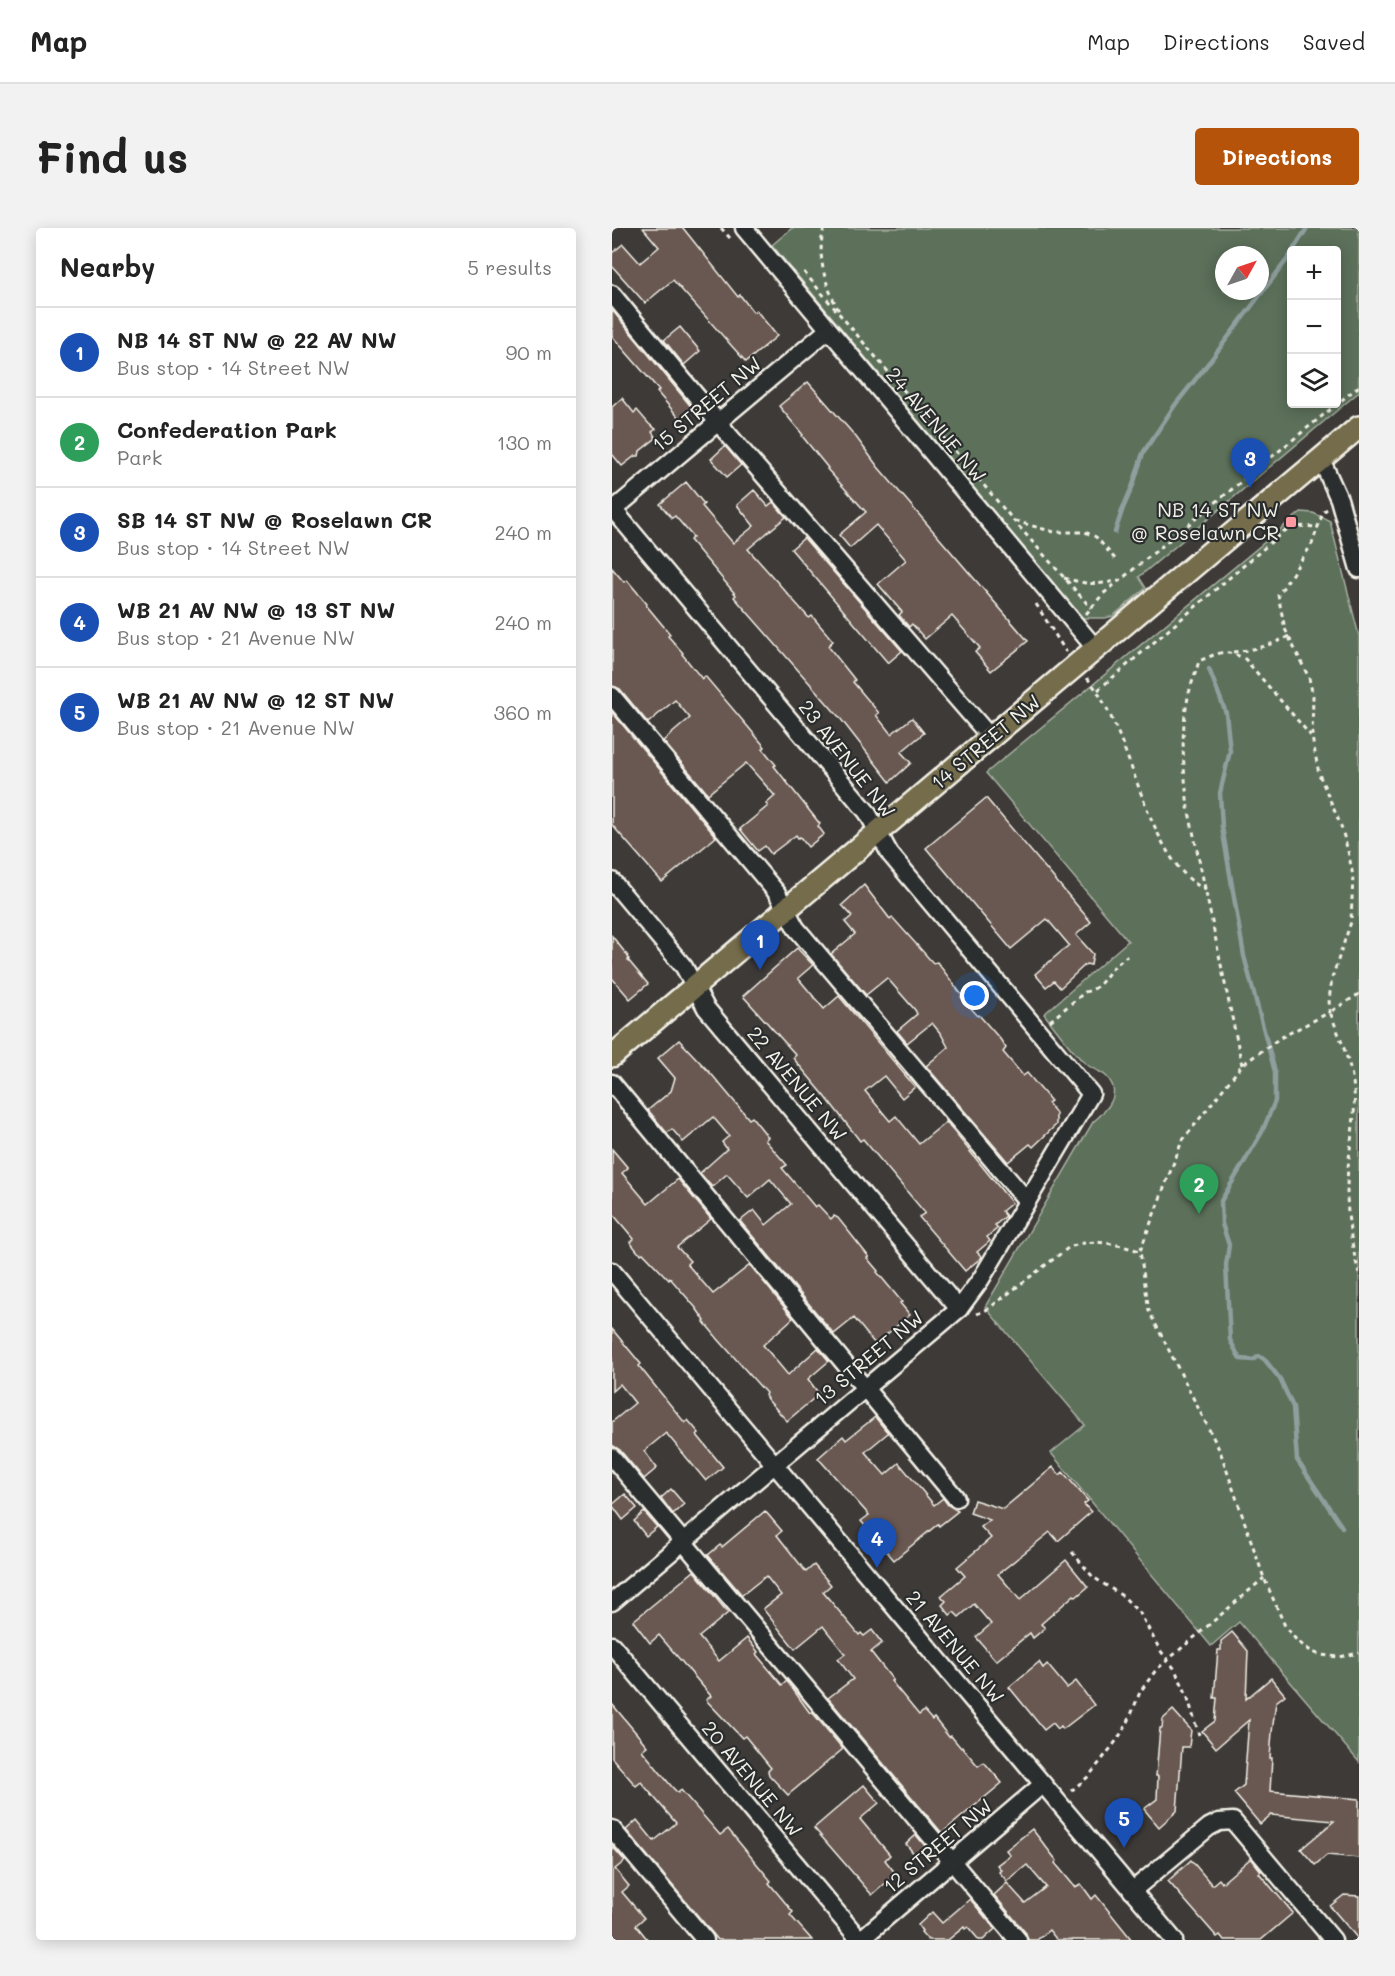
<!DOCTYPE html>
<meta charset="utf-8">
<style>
body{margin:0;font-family:Mali,sans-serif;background:#f2f2f2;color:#222}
.controls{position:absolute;right:18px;top:18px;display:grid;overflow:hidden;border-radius:6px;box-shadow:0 3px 15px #0003}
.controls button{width:54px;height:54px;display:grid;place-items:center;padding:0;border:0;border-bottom:2px solid #e0e0e0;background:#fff;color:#222;font:30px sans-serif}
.compass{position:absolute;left:603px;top:18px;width:54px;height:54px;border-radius:50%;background:#fff;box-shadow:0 3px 15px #0003;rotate:50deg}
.you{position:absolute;left:363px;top:768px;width:21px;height:21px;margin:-15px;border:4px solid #fff;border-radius:50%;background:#1a73e8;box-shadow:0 0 0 9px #1a73e833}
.badge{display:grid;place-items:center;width:39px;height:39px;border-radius:50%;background:#b45309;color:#fff;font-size:20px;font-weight:700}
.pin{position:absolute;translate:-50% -50px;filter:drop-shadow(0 2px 3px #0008)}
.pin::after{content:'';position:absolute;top:32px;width:21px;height:18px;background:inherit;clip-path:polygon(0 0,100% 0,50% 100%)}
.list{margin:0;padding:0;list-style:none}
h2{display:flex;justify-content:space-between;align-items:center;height:78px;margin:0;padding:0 24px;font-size:26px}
h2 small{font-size:20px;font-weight:400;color:#767676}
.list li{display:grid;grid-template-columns:39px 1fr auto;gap:18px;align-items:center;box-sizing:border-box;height:90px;padding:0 24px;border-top:2px solid #e0e0e0}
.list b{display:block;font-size:22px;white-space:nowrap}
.list p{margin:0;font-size:20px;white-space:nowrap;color:#767676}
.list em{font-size:20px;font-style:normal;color:#767676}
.icon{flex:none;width:33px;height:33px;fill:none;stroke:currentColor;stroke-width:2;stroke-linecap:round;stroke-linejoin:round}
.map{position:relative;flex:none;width:747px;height:1712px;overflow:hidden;border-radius:6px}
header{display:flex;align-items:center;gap:36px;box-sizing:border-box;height:84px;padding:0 30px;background:#fff;border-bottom:2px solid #e0e0e0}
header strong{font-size:28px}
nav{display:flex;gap:33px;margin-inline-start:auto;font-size:21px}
.intro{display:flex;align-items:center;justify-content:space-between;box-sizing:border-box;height:144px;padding:0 36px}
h1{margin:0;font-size:42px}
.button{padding:15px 27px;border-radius:6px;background:#b45309;color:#fff;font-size:21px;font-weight:700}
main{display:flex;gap:36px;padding:0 36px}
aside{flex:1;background:#fff;border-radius:6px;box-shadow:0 3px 15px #0003}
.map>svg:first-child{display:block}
.green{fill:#5b705a;stroke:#a8b0a1;stroke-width:1.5;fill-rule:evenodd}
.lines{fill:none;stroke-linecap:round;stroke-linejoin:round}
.stream{stroke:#8f9f9e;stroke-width:4.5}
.building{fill:#695851;stroke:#f4f1e8;stroke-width:1.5}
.minor-casing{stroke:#f4f1e8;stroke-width:21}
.major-casing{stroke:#f4f1e8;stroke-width:26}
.path{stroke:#f4f1e8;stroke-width:3;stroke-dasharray:4.5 4.5;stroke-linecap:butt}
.minor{stroke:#2a2d2e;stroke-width:16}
.major{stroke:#746c4b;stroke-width:21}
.poi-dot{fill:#ff9aa2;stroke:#2a2d2e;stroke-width:2}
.labels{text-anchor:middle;stroke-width:4.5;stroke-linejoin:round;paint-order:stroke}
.street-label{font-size:20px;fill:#f4f1e8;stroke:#2a2d2e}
.poi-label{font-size:20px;fill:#f4f1e8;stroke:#2a2d2e;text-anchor:end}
</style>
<header>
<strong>Map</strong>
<nav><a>Map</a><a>Directions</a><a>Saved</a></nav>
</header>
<div class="intro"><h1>Find us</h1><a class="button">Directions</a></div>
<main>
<aside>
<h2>Nearby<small>5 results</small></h2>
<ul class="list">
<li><span class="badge" style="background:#1a4fb4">1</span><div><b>NB 14 ST NW @ 22 AV NW</b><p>Bus stop · 14 Street NW</p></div><em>90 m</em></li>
<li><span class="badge" style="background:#2e9e5b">2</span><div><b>Confederation Park</b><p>Park</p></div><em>130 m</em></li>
<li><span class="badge" style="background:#1a4fb4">3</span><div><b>SB 14 ST NW @ Roselawn CR</b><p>Bus stop · 14 Street NW</p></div><em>240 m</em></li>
<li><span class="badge" style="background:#1a4fb4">4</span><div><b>WB 21 AV NW @ 13 ST NW</b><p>Bus stop · 21 Avenue NW</p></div><em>240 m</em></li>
<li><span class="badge" style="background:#1a4fb4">5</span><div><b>WB 21 AV NW @ 12 ST NW</b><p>Bus stop · 21 Avenue NW</p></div><em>360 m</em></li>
</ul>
</aside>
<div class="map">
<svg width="747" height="1712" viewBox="0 0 747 1712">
<rect width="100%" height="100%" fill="#3d3a38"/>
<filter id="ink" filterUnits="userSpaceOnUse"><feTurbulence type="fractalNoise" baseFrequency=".0167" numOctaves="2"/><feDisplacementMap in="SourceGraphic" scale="12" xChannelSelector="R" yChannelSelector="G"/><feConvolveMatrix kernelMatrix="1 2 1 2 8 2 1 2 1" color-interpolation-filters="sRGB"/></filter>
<g filter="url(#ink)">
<g class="green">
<path d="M180 0H747V164L527 349 534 360 501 388 493 390H470L160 17ZM680 22H724V176H680ZM612 27H648V63H612Z"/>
<path d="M689 284 701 285 718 293 747 408V1534L627 1394 599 1418 439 1225 473 1197 373 1079 481 894C494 883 512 866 494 848 488 843 480 841 474 836 458 822 445 802 432 786L516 713 374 545Z"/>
</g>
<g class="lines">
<g class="stream">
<path d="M681 22 695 0"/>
<path d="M503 304 511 280 521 257 531 225 563 177 598 133 680 25"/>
<path d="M597 441 614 485 618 523 608 565 610 599 632 728 663 844V873L650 904 609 973 610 996 617 1017 614 1037 618 1112 628 1131 641 1132 647 1128 653 1132 668 1151 681 1179 685 1232 730 1299"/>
</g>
</g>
<g class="building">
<path d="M31 0H71L126 69 128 67 141 84 144 82 165 108 134 134 61 52 33 75 0 38V25L11 16 28 35 47 19Z"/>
<path d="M0 82 81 181 68 191 45 164 47 162 0 108Z"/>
<path d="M68 99 88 123 72 137 52 112Z"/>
<path d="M196 154 244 209 266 239 416 413 379 443 363 424 368 420 340 388 313 411 300 396 297 399 287 387 290 384 266 356 294 332 264 297 238 320 227 307 254 284 215 241 216 240 190 208 191 207 167 178Z"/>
<path d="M10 170 22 185 25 182 37 196 44 201 40 204 44 210 28 223 27 228H23L10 238 0 226V179Z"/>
<path d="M113 218 129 237 115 249 99 231Z"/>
<path d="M74 254 92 276 90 278 121 315 142 298 125 277 142 262 156 278 161 274 174 289 136 321 197 390 200 388 221 413 216 418 243 452 241 454 267 485 264 487 279 506 300 490 312 505 289 524 299 535 278 554 228 490 122 369 124 367 78 312 81 309 63 288 60 290 48 276Z"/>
<path d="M192 310 290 423 276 435 179 321Z"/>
<path d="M0 340 12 354 15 352 35 376 34 377 58 406 56 408 71 425 70 426 90 451 93 448 153 519 151 521 164 537 162 538 208 596 206 598 212 606 196 619 188 609 186 610 184 607 159 626 153 618 146 623 128 601 156 578 154 576 163 568 134 535 96 566 51 513 78 490 63 472 36 495 8 461 0 458Z"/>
<path d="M0 484 104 609 50 654 0 597Z"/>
<path d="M374 570 479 694 464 707 481 726 479 737 474 736 448 760 442 753 434 759 423 746 457 717 435 691 399 721 314 620Z"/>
<path d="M252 657 278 691 280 689 321 735 325 734 350 767 349 769 366 788 367 787 388 811 394 820 391 824 408 844 411 848 415 845 439 873 436 875 444 885V897L421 919 418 916 396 934 314 838 336 819 329 806 320 795 295 815 285 803 305 786 303 782 275 750 254 767 219 726 243 706 233 694 240 688 230 677Z"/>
<path d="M0 708 15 727 17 731 16 732 36 756 18 771 0 750Z"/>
<path d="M185 720 201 737 186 750 212 781 227 768 303 859 290 870 272 848 253 863 278 893 284 888 307 916 334 894 400 975 390 983 394 988 383 997 386 1000 375 1009 378 1013 365 1024 370 1029 353 1043 307 989 313 985 251 911 248 913 213 868 181 830 184 827 131 768Z"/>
<path d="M67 812 101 848 137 891 140 889 156 909 153 912 175 937 170 940 203 979 206 977 219 991 222 988 226 990 257 1029 255 1030 266 1043 265 1044 290 1074 288 1075 298 1087 263 1116 242 1090 222 1106 128 993 142 982 154 997 179 976 158 951 136 970 115 946 100 959 88 945 115 921 110 914 117 908 101 889 71 914 60 901 55 905 36 882 59 863 63 850 46 830Z"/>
<path d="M0 921 16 940 10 945 36 976 66 951 99 991 65 1019 78 1033 75 1036 101 1066 138 1037 181 1090 151 1117 176 1147 206 1120 217 1133 196 1151 207 1166 175 1193 155 1171 153 1167 154 1165 106 1111 92 1094 93 1093 84 1080 58 1050 57 1052 31 1025 29 1026 26 1024 18 1014 22 1011 0 985Z"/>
<path d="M0 1101 29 1136 27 1138 39 1153 73 1195 76 1192 87 1205 85 1207 111 1239 94 1253 54 1205 32 1223 45 1240 32 1251 8 1222 0 1217V1194L23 1175 8 1156 0 1163Z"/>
<path d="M263 1189 276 1205 253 1224 273 1247 287 1235 322 1277 331 1270 336 1277 346 1283 327 1298 326 1296 282 1332 249 1293 257 1287 206 1230 231 1208 234 1212Z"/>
<path d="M441 1239 448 1247 451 1244 476 1273 472 1276 479 1284 446 1313 438 1304 386 1346 408 1372 454 1332 476 1359 464 1369 462 1367 429 1396 433 1400 421 1410 418 1405 384 1433 364 1409 379 1396 362 1376 347 1389 342 1384 338 1387 330 1377 334 1373 329 1368 353 1348 345 1339 379 1310 369 1299 378 1292 358 1285 362 1272 391 1281Z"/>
<path d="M59 1261 72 1276 61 1286 49 1270Z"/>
<path d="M13 1266 25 1280 11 1292 0 1277Z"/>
<path d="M153 1283 170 1303 165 1307 194 1344 202 1337 219 1357 211 1364 247 1407 249 1405 252 1408 260 1402 270 1415 259 1424 281 1452 279 1453 307 1487 312 1483 320 1492 322 1490 337 1509 339 1508 349 1520 350 1519 366 1538 372 1534 390 1555 330 1605 216 1470 241 1451 226 1431 233 1426 211 1398 183 1421 151 1381 169 1367 154 1348 130 1367 96 1327 108 1317 110 1319Z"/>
<path d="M32 1284 45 1299 34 1308 22 1293Z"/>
<path d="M82 1343 116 1385 87 1409 107 1433 135 1410 146 1424 144 1426 170 1457 175 1453 198 1485 200 1484 231 1521 176 1567 157 1547 156 1543 159 1540 133 1508 130 1510 94 1472 99 1468 47 1407 38 1415 21 1393Z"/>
<path d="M620 1404 636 1423 634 1471 659 1450 673 1467 664 1474 660 1504 658 1530H660L658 1563 747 1571V1630L715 1627 703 1637 689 1621 722 1593 659 1587 648 1596 622 1565 632 1557 637 1492 604 1520 590 1503 603 1493 605 1470H602L606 1422H609V1413Z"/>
<path d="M427 1434 431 1440 435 1436 455 1460 464 1453 482 1477 451 1501 449 1498 446 1501 441 1495 432 1502 397 1459Z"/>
<path d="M0 1476 35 1518 30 1522 60 1559 66 1565 69 1562 108 1607 116 1601 159 1653 157 1655 181 1684 178 1687 200 1712H106L102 1707 14 1602 25 1592 42 1613 64 1595 29 1554 24 1558 0 1530Z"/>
<path d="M561 1482 579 1502 577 1519H570L565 1583 547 1599 532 1581 545 1571 546 1548H544L548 1500H550L551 1491Z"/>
<path d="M252 1557 267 1575 248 1591 278 1627 273 1632 284 1646 260 1667 202 1600Z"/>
<path d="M420 1601 445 1633 443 1635 463 1659 469 1656 480 1671 484 1667 520 1712H445L437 1702 425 1712H416L414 1705 382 1667 395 1655 413 1675 434 1659 415 1637 395 1653 387 1644 389 1642 385 1637 398 1627 394 1622Z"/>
<path d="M304 1607 314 1619 303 1627 294 1616Z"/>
<path d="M0 1618 13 1633 3 1641 17 1658 10 1664 32 1690 24 1697 36 1712H0Z"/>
<path d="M639 1630 649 1643 647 1645 681 1685 649 1712H612L608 1707 605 1709 556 1653 579 1632 600 1657 607 1651 610 1655Z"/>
<path d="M732 1667 747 1668V1712L718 1678Z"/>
<path d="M358 1671 383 1701 371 1712H367L356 1699 353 1701 352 1699 336 1712H316L309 1704 310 1703 306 1697 320 1684 330 1695Z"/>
</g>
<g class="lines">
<defs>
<g id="minor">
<path d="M132 0 484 421"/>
<path d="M0 66 115 205 379 510"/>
<path d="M709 231 727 271 747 341"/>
<path d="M0 280 255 584 278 626 479 866 369 1051 347 1081 0 1374"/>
<path d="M0 283 216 102"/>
<path d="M0 468 165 665 184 700 415 973"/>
<path d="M0 653 72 739 94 780 347 1081"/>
<path d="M0 855 344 1270"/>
<path d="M0 1043 562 1712"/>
<path d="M0 1229 406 1712"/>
<path d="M0 1417 248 1712"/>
<path d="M0 1601 93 1712"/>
<path d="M520 1663 597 1599 607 1594 621 1593 721 1712"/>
<path d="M248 1712 431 1556"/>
</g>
<path id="major" d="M0 828 747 199"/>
</defs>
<use href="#minor" class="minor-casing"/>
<use href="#major" class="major-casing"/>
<g class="path">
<path d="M109 0 118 10"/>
<path d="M212 0C204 30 214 59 228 85"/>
<path d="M192 44 402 293 479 380"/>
<path d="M715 281 711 284 700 316 666 367 673 401 697 450 701 468 700 509 707 546 729 598 736 623 741 648 739 694 720 750 717 772 718 784 668 810 630 837 570 913 528 1023 537 1083 608 1223 652 1350 673 1398 685 1413 700 1424 709 1427 727 1429 747 1425"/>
<path d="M403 293 442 304H473L484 309 504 332"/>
<path d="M452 350C474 356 485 358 507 352"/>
<path d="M424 376 454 424"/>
<path d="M474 386 491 366 747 158"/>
<path d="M621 424C641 422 660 417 677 408"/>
<path d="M475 450C521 502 533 634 594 662"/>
<path d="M486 462 671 304C682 297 693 298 705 299"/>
<path d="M747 766 718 784C727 808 740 836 742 863 744 886 739 909 737 931 732 969 737 1009 747 1045"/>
<path d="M438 793 473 764C487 761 491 752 499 742 503 737 510 732 515 728"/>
<path d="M630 837 576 579C572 544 568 509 575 475 577 461 583 447 587 433 607 425 612 420 633 431L699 508"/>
<path d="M365 1086 376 1081 456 1020C480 1009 503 1016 528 1023"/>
<path d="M460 1324 481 1349 512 1369 529 1387 548 1422 562 1440 569 1454 575 1467 587 1507"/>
<path d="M459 1563 477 1548 502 1516 515 1497 528 1464 544 1442 652 1350"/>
</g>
<use href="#minor" class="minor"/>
<use href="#major" class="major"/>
</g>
</g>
<rect class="poi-dot" x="673" y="288" width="12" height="12" rx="3"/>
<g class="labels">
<g class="street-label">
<text transform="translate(95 176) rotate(-40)" y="7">15 STREET NW</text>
<text transform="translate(324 197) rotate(50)" y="7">24 AVENUE NW</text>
<text transform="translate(374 514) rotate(-40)" y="7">14 STREET NW</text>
<text transform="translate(235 531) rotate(52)" y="7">23 AVENUE NW</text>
<text transform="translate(185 856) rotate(50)" y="7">22 AVENUE NW</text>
<text transform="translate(257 1130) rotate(-40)" y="7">13 STREET NW</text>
<text transform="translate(343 1419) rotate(50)" y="7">21 AVENUE NW</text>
<text transform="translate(140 1551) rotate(50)" y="7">20 AVENUE NW</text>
<text transform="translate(326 1618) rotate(-40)" y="7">12 STREET NW</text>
</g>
<g class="poi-label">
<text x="667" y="289">NB 14 ST NW<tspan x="667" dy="23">@ Roselawn CR</tspan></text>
</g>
</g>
</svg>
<div class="controls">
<button>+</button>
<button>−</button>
<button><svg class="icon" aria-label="layers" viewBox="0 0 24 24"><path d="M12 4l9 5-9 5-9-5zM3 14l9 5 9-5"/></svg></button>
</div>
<svg class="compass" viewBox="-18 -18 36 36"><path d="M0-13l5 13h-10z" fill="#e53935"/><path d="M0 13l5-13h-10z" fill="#767676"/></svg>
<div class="you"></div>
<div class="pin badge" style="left:148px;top:742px;background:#1a4fb4">1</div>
<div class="pin badge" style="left:587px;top:986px;background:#2e9e5b">2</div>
<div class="pin badge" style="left:638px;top:260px;background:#1a4fb4">3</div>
<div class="pin badge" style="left:265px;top:1340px;background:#1a4fb4">4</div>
<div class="pin badge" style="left:512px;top:1620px;background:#1a4fb4">5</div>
</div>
</main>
